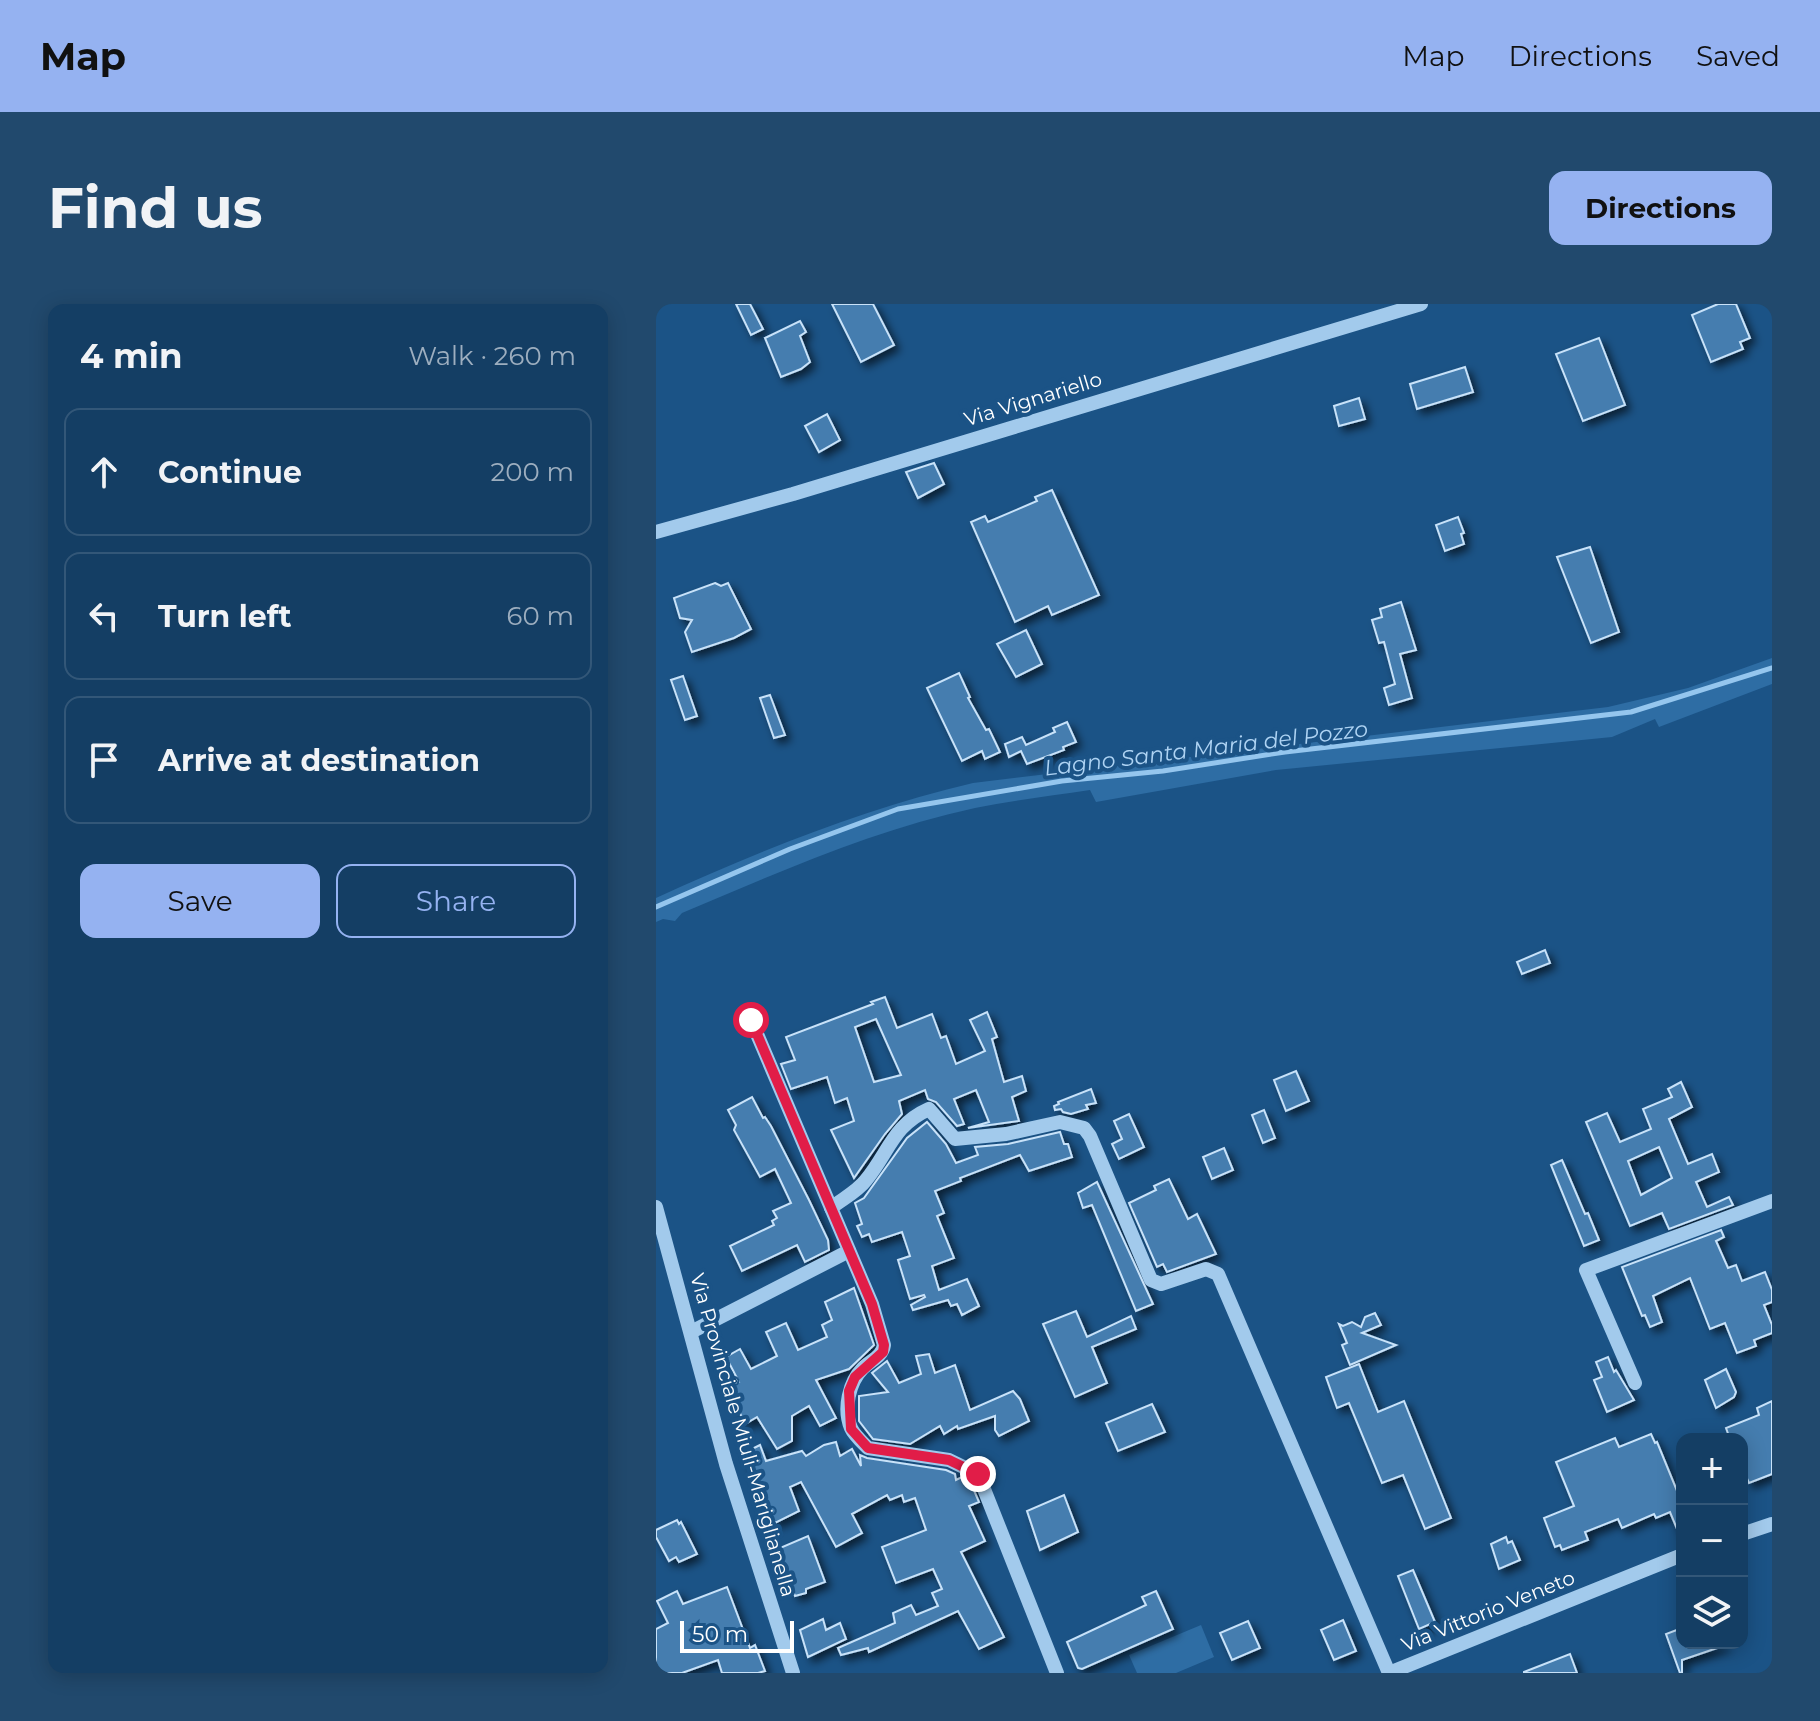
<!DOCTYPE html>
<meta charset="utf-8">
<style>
body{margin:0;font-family:Montserrat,sans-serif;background:#21496d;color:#f1f3f6}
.controls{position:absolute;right:24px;bottom:24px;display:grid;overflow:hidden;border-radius:16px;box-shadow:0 4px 20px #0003}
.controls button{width:72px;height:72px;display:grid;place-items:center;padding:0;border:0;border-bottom:2px solid #335778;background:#143e64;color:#f1f3f6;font:40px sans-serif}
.scale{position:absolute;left:24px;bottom:20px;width:114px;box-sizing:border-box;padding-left:8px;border:4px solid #fff;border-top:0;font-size:22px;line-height:28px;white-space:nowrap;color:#fff;-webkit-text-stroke:6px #1b5386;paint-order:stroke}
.stop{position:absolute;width:24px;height:24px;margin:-18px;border:6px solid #e11d48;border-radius:50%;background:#fff}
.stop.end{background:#e11d48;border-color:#fff;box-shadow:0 2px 8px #0008}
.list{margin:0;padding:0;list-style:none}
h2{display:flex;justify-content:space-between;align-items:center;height:104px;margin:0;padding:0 32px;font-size:34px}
h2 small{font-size:26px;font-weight:400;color:#9daebf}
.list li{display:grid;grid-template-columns:52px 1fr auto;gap:24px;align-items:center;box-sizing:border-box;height:128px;margin:0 16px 16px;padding:0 16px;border:2px solid #335778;border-radius:16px}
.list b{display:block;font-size:30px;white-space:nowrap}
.list em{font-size:26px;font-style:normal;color:#9daebf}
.actions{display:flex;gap:16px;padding:24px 32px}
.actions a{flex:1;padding:18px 0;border:2px solid #95b2f1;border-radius:16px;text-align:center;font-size:28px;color:#95b2f1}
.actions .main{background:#95b2f1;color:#111}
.icon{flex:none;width:44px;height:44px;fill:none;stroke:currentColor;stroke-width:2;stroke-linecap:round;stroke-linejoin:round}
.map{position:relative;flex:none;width:1116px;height:1369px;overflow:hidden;border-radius:16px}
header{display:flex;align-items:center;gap:48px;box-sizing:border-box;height:112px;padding:0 40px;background:#95b2f1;color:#111}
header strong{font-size:38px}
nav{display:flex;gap:44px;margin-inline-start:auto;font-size:28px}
.intro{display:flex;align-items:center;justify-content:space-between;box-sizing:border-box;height:192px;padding:0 48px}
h1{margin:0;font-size:56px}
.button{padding:20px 36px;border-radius:16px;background:#95b2f1;color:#111;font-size:28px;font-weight:700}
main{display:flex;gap:48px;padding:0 48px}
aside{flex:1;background:#143e64;border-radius:16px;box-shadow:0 4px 20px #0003}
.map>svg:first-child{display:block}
.green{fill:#2e6da4}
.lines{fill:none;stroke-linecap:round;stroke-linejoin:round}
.stream{stroke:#95c6ee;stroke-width:5}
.building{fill:#447daf;stroke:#c8e2f9;stroke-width:2;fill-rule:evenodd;filter:url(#shadow)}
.minor{stroke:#a2caec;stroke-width:14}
.route{stroke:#e11d48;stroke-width:10}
.labels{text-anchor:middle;stroke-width:8;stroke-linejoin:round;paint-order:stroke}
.street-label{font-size:20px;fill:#fff;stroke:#1b5386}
.water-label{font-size:22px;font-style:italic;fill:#aed3f3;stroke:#1b5386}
</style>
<header>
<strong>Map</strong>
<nav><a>Map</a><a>Directions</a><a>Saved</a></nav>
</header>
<div class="intro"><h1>Find us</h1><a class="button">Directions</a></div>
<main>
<aside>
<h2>4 min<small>Walk · 260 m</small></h2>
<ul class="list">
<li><svg class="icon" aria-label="ahead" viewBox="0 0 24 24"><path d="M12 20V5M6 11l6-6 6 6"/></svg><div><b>Continue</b></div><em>200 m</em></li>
<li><svg class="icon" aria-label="left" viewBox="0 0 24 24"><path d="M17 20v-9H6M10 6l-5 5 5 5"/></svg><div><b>Turn left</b></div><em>60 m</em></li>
<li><svg class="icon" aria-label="arrive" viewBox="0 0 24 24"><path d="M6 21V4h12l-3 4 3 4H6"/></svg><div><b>Arrive at destination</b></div></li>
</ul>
<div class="actions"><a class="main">Save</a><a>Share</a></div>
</aside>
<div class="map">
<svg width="1116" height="1369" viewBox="0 0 1116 1369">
<defs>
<filter id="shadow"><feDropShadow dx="5" dy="5" stdDeviation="4" flood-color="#0009"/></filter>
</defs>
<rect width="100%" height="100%" fill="#1b5386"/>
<g class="green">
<path d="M1116 354V380L1003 423 999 415 956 433 620 466 440 498 434 486C396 492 357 496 319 504 217 526 121 569 26 609L19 617 7 615 0 618V594C103 547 207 505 317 479L952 403 1032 384Z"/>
<path d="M545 1321 558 1353 520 1369H481L473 1351Z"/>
</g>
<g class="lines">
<path class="stream" d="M0 603 134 545 242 505 406 477 507 467 629 448 975 408 1116 364"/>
</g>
<g class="building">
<path d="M80 0H94L107 25 95 31Z"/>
<path d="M176 0H217L238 41 205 58Z"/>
<path d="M1062 0H1080L1094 34 1084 38 1087 45 1055 58 1036 11Z"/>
<path d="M144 17 150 28 144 32 154 58 145 65 125 73 109 34Z"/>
<path d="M943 34 969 101 927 117 900 50Z"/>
<path d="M809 63 817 88 761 105 754 80Z"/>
<path d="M703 94 709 115 683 122 678 102Z"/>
<path d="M171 110 184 136 163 148 149 122Z"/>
<path d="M278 159 288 180 262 194 250 168Z"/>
<path d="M396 186 443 291 396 311 392 302 359 318 315 218 329 212 332 218 381 197 379 193Z"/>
<path d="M802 213 808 229 805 230 808 240 789 247 780 221Z"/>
<path d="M934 243 963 328 935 339 901 253Z"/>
<path d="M59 279 65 282 72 279 95 325 78 334 36 348 29 328 36 316 24 314 18 294Z"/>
<path d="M745 298 760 346 744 350 756 394 733 401 728 384 739 380 728 338 723 339 716 316 726 313 724 305Z"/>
<path d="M370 326 386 360 360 373 341 340Z"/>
<path d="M303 369 314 393 312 394 330 426 333 425 344 448 329 455 326 447 306 457 271 384Z"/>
<path d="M27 372 41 412 29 416 15 376Z"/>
<path d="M114 391 129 431 118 434 104 394Z"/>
<path d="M411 418 420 438 407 443 408 446 371 460 365 447 353 453 349 440 366 433 370 441 399 428 397 424Z"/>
<path d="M889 646 894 659 866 670 861 658Z"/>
<path d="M229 693 241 724 276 710 285 734 290 732 300 760 329 747 314 716 331 708 341 733 336 735 348 778 366 772 370 787 356 793 363 817 312 824 333 818 320 786 298 795 308 820 301 822 280 798 272 795 269 786 243 797 246 810 229 830 198 874 175 826 198 817 191 794 179 799 171 773 135 785 125 760 139 756 130 733 217 700 215 698ZM220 715 245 771 218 778 199 723Z"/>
<path d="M640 767 653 797 630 807 618 776Z"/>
<path d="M1025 778 1036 803 1013 815 1032 860 1056 850 1063 868 1040 878 1051 903 1073 893 1077 901 1013 925 1006 909 974 922 930 818 951 809 964 838 995 825 987 805 1016 793 1012 785ZM1003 843 1016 874 985 891 972 857Z"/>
<path d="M435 785 440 799 430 801 432 805 415 810 407 808 405 805 399 806 398 802 403 800 402 798Z"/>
<path d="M96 793 107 814 109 813 115 822 153 896 172 936 173 946 149 958 141 941 86 967 74 942 118 921 116 917 121 914 117 907 135 899 119 865 104 873 78 826 80 821 72 806Z"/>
<path d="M608 806 619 834 607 839 596 811Z"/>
<path d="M473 810 488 843 463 855 456 840 466 835 458 817Z"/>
<path d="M271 818 290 840 300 859 322 851 319 843 352 840 404 828 408 840H412L416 853 373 867 364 851 304 874 305 877 279 887 288 909 281 912 298 954 276 962 283 986 311 975 323 1002 306 1011 301 1000 295 1002 292 996 257 1006 255 1001 269 993 268 991 254 995 242 956 254 952 246 928 216 938 213 930 206 933 201 922 206 920 199 899 208 894 251 834Z"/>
<path d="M568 844 577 866 556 875 547 853Z"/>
<path d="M906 856 929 910 932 909 943 936 928 942 895 861Z"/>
<path d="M513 875 532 915 541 910 560 950 511 968 507 960 501 963 473 899 500 886 498 882Z"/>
<path d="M441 878 497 1000 480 1007 436 901 427 904 422 889Z"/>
<path d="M1065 926 1068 933 1060 937 1072 964 1080 961 1086 977 1109 968 1116 986V998L1108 1001 1116 1021V1029L1098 1036 1100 1042 1081 1049 1069 1019 1054 1025 1034 974 997 992 1006 1018 994 1023 989 1011 986 1012 966 963Z"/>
<path d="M198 984 218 1041 193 1065 160 1076 180 1114 164 1122 153 1102 136 1112V1137L121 1145 101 1113 89 1120 74 1088 79 1087 76 1083 83 1078 70 1053 84 1045 95 1065 121 1052 110 1028 130 1019 142 1046 171 1033 166 1021 176 1016 169 998Z"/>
<path d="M420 1007 431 1033 475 1012 480 1025 436 1043 451 1079 419 1093 387 1020Z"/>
<path d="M719 1009 725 1021 706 1029 740 1041 694 1061 686 1041 691 1039 683 1020 687 1022 696 1018 705 1023 709 1013Z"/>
<path d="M273 1050 279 1069 299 1061 314 1106 357 1087 364 1095 373 1117 343 1132 339 1126V1112L302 1125 301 1122 288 1130 284 1122 254 1140 217 1135 203 1117V1092L232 1088 216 1069 231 1057 243 1079 265 1070 260 1052Z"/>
<path d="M952 1053 958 1068 960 1066 978 1096 951 1108 938 1076 946 1073 940 1058Z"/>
<path d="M703 1060 722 1108 748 1097 795 1214 769 1225 747 1171 726 1179 693 1099 681 1104 670 1073Z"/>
<path d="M1070 1065 1080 1088 1078 1093 1060 1104 1049 1076Z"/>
<path d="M1116 1097V1170L1093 1179 1086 1163V1135H1074L1070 1124 1103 1111 1101 1104Z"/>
<path d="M496 1100 509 1128 462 1147 450 1119Z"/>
<path d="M995 1130 999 1139 1001 1138 1026 1199V1237L1014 1208 1000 1214 998 1210 966 1224 962 1215 929 1228 932 1236 906 1246 904 1241 899 1243 888 1214 918 1202 900 1158 959 1134 963 1143Z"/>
<path d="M180 1138 184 1152 196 1145 205 1162 204 1151 211 1154 290 1166 299 1170 300 1176 306 1173 314 1177 323 1198 313 1202 329 1237 305 1248 348 1333 323 1345 302 1307 213 1348 212 1344 185 1351 182 1344 239 1319 237 1309 255 1301 260 1311 282 1302 276 1289 286 1285 277 1265 240 1279 226 1243 270 1226 259 1194 248 1198 246 1191 234 1196 231 1191 196 1210 206 1229 180 1243 145 1178 134 1183 143 1207 119 1219 90 1157 95 1154 92 1147 104 1141 110 1157 146 1147 150 1152 168 1141Z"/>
<path d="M408 1191 422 1228 384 1246 371 1207Z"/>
<path d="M21 1216 23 1220 25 1218 41 1250 23 1258 20 1253 13 1257 0 1233V1226Z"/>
<path d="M152 1232 169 1278 150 1285V1289L139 1292 124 1253 126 1251 124 1244Z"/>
<path d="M850 1233 852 1239 856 1237 864 1256 843 1265 835 1240Z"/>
<path d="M757 1266 779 1318 763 1325 742 1272Z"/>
<path d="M71 1283 94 1344 99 1341 109 1367 102 1369H66L62 1356 26 1369H0V1325L12 1319 1 1297 21 1287 27 1300Z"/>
<path d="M500 1287 517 1325 426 1365 422 1364 411 1338 490 1301 486 1293Z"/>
<path d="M167 1315 170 1326 184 1319 190 1335 152 1353 144 1326Z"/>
<path d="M687 1316 700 1347 678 1356 665 1326Z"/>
<path d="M592 1317 604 1344 576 1356 564 1329Z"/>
<path d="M1026 1324V1339L1070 1341 1026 1356V1369H1024L1010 1330Z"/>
<path d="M914 1350 921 1369H868V1368Z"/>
</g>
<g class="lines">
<g class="minor">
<path d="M0 228 137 190 765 0"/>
<path d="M95 716 216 1000 228 1041C226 1053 215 1056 207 1064 193 1078 187 1105 195 1124 198 1131 207 1139 212 1144L293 1156 322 1170 401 1369"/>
<path d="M0 903 70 1160 137 1369"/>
<path d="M175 904C186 895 201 888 210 876 233 848 237 821 273 805L299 835 350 830 404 818 428 824 434 832 495 976 505 980 550 965 562 970 733 1369"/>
<path d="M35 1028 193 947"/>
<path d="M979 1079 930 966 1116 897"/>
<path d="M1086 1230 1116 1220"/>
<path d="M733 1369 1026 1251"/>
</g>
</g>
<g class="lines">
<path class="route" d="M95 716 216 1000 228 1041 227 1048 199 1073 193 1087 195 1125 212 1144 293 1156 322 1170"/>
</g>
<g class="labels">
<g class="street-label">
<text transform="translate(377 95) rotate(-17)" y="7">Via Vignariello</text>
<text transform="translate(87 1131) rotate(74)" y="7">Via Provinciale Miuli-Mariglianella</text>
<text transform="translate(832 1307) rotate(-22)" y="7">Via Vittorio Veneto</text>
</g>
<g class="water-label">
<text transform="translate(550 444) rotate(-7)" y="8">Lagno Santa Maria del Pozzo</text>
</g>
</g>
</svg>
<div class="controls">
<button>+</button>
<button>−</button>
<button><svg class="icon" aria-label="layers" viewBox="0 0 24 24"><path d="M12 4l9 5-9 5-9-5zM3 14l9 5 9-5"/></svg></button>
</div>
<div class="scale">50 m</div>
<div class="stop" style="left:95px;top:716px"></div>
<div class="stop end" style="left:322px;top:1170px"></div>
</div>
</main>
